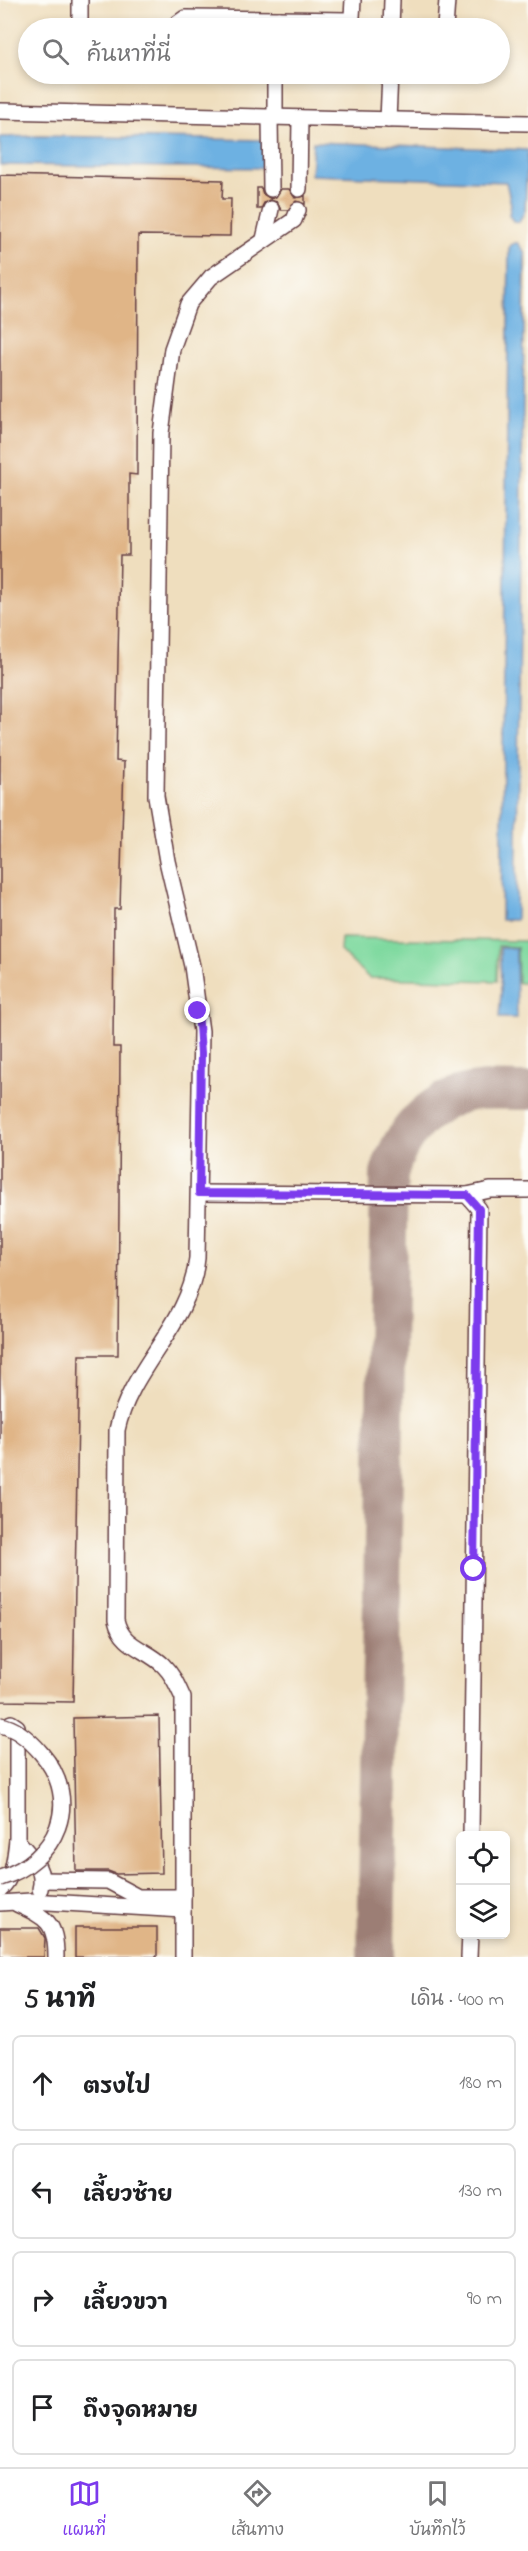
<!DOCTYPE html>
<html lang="th">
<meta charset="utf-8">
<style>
body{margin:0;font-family:"Indie Flower","Playpen Sans Thai",sans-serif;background:#f2f2f2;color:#202124}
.controls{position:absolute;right:18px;bottom:18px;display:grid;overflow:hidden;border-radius:9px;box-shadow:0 3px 9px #0003}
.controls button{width:54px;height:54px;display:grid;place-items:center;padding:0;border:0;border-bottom:2px solid #e0e0e0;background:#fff;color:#202124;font:30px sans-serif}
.stop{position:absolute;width:18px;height:18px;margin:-14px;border:4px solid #7c3aed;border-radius:50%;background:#fff}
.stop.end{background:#7c3aed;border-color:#fff;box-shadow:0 2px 6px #0008}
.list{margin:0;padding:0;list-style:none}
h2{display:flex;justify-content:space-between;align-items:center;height:78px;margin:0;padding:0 24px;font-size:26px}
h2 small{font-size:20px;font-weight:400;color:#757577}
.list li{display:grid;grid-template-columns:39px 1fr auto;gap:18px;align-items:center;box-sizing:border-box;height:96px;margin:0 12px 12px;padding:0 12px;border:2px solid #e0e0e0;border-radius:9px}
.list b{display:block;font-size:22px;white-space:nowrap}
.list em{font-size:20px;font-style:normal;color:#757577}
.icon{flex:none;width:33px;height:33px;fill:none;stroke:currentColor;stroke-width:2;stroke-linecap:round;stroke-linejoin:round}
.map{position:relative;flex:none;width:528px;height:1957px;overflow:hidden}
.search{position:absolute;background:#fff;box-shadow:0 3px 9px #0003;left:18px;right:18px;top:18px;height:66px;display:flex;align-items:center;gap:15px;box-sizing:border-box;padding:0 21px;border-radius:33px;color:#757577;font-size:22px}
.sheet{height:510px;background:#fff}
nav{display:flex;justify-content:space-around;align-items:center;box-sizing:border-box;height:84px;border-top:2px solid #e0e0e0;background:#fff;font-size:16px;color:#757577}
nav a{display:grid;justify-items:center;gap:3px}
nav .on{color:#7c3aed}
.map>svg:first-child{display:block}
.green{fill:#7ed99f;stroke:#647c65;stroke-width:1.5}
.water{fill:#6db1e2;stroke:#5c6886;stroke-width:1.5}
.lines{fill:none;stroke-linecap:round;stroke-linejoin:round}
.taxiway{stroke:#9c7e74;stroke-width:38}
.building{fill:#e0b587}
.minor-casing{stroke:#633c41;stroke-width:18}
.minor{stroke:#fff;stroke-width:15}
.minor-bridge-casing{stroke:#633c41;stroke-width:18;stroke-linecap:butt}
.minor-bridge{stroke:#fff;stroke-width:15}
.route{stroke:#7c3aed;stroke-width:8}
</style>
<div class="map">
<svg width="528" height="1957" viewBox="0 0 528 1957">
<rect width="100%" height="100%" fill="#fdfcf7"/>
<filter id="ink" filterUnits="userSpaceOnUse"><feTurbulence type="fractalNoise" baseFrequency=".0167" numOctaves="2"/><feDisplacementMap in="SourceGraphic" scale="12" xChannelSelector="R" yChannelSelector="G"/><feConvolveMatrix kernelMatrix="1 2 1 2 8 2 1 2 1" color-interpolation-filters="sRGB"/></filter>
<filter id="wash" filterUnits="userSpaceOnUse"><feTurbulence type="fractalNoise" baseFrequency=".008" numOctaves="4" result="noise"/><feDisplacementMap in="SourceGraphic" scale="24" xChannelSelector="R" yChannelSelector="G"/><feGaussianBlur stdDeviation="1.35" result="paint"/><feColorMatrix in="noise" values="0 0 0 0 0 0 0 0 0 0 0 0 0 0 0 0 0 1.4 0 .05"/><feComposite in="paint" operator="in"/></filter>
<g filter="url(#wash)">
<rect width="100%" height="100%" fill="#efdebe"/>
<path class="green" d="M341 938 528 941V983H518L517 947 498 946 497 981 369 978 340 951Z"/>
<g class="water">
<path d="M41 136 267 140V168L0 165V137Z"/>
<path d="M313 142 528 150 525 210 519 222 513 221 509 215 511 204 506 182 311 175Z"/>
<path d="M515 243H518L525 253 516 920H501L509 249 510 245Z"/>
<path d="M500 948H516L517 1018H499L501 993Z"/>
</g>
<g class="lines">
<path class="taxiway" d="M376 1957 389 1174C400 1134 429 1100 471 1092 489 1089 510 1091 528 1091"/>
</g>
<g id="blocks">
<g class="building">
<path d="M0 175 223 180 222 199H231L230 236 138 235 137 475 129 474V555H120L116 761 124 762 120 909H114L113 1047H120L118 1355H79L73 1702 0 1701Z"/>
<path d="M257 188H261L263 194 271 199 276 197 281 189H289L295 198 305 196V204L296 201 288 210H281L277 202 269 200 264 203 261 209H257Z"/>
<path d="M159 1716 162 1873 116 1874 108 1871H76L73 1718Z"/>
<rect x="75" y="1927" width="82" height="30"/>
<path d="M0 1928H39L45 1938 44 1957H0Z"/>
</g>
</g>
</g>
<g filter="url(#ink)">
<use href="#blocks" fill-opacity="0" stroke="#633c41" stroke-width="1.5"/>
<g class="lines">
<defs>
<g id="minor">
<path d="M279 27V19L347 20 352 17 353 0"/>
<path d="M80 28V0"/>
<path d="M171 28 185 18 279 19"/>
<path d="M391 28 392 0"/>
<path d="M445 28 447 0"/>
<path d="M79 75V74"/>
<path d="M0 111 528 123"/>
<path d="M270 117 271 189"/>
<path d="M275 117V74"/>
<path d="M388 120 390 74"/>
<path d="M299 189 300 118"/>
<path d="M264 239 271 209"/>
<path d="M199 1193 467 1195 490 1190H528"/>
<path d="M467 1195 479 1209 471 1836"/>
<path d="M17 1840C29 1855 46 1868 40 1889"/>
<path d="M42 1880 108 1881 138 1897H183"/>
<path d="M0 1889C14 1878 15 1857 17 1840V1727L11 1723"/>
<path d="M0 1903 31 1901 183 1910"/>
<path d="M17 1904C47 1918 56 1922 56 1957"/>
<path d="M183 1957V1698C177 1685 173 1675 163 1665 145 1648 122 1647 116 1620L117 1430C130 1367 191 1324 197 1258L201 1031 192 966 167 861 156 796 161 433 172 349 188 304 211 277 294 220 298 210"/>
<path d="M469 1957 470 1934"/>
</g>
</defs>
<use href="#minor" class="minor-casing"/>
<use href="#minor" class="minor"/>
<defs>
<path id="minor-bridge" d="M0 1725C17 1728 30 1740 41 1753 83 1801 57 1861 0 1878"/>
</defs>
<use href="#minor-bridge" class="minor-bridge-casing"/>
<use href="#minor-bridge" class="minor-bridge"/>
</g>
</g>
<g class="lines" filter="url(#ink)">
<path class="route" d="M198 1011 201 1053 199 1193 467 1195 479 1209 474 1569"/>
</g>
</svg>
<div class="controls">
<button><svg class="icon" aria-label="locate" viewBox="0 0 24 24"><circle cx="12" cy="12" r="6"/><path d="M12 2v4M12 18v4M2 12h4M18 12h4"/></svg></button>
<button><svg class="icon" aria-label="layers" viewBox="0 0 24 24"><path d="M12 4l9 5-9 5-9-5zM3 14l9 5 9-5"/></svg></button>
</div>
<div class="stop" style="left:474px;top:1569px"></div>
<div class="stop end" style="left:198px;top:1011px"></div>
<div class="search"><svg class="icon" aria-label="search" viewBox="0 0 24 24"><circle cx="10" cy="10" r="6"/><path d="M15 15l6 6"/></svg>ค้นหาที่นี่</div>
</div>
<section class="sheet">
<h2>5 นาที<small>เดิน · 400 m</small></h2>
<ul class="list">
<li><svg class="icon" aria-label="ahead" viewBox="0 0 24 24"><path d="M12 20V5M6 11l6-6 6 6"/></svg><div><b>ตรงไป</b></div><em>180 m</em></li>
<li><svg class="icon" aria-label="left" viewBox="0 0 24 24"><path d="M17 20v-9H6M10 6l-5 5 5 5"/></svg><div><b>เลี้ยวซ้าย</b></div><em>130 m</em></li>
<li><svg class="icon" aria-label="right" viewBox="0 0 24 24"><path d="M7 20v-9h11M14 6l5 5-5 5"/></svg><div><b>เลี้ยวขวา</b></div><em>90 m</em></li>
<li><svg class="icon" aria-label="arrive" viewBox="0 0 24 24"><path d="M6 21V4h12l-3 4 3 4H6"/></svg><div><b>ถึงจุดหมาย</b></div></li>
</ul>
</section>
<nav>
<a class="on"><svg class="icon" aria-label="map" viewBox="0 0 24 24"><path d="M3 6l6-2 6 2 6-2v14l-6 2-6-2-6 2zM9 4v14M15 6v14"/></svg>แผนที่</a>
<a><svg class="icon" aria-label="directions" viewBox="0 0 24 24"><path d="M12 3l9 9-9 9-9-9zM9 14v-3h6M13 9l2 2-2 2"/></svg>เส้นทาง</a>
<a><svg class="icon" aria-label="saved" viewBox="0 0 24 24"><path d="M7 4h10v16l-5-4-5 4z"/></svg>บันทึกไว้</a>
</nav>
